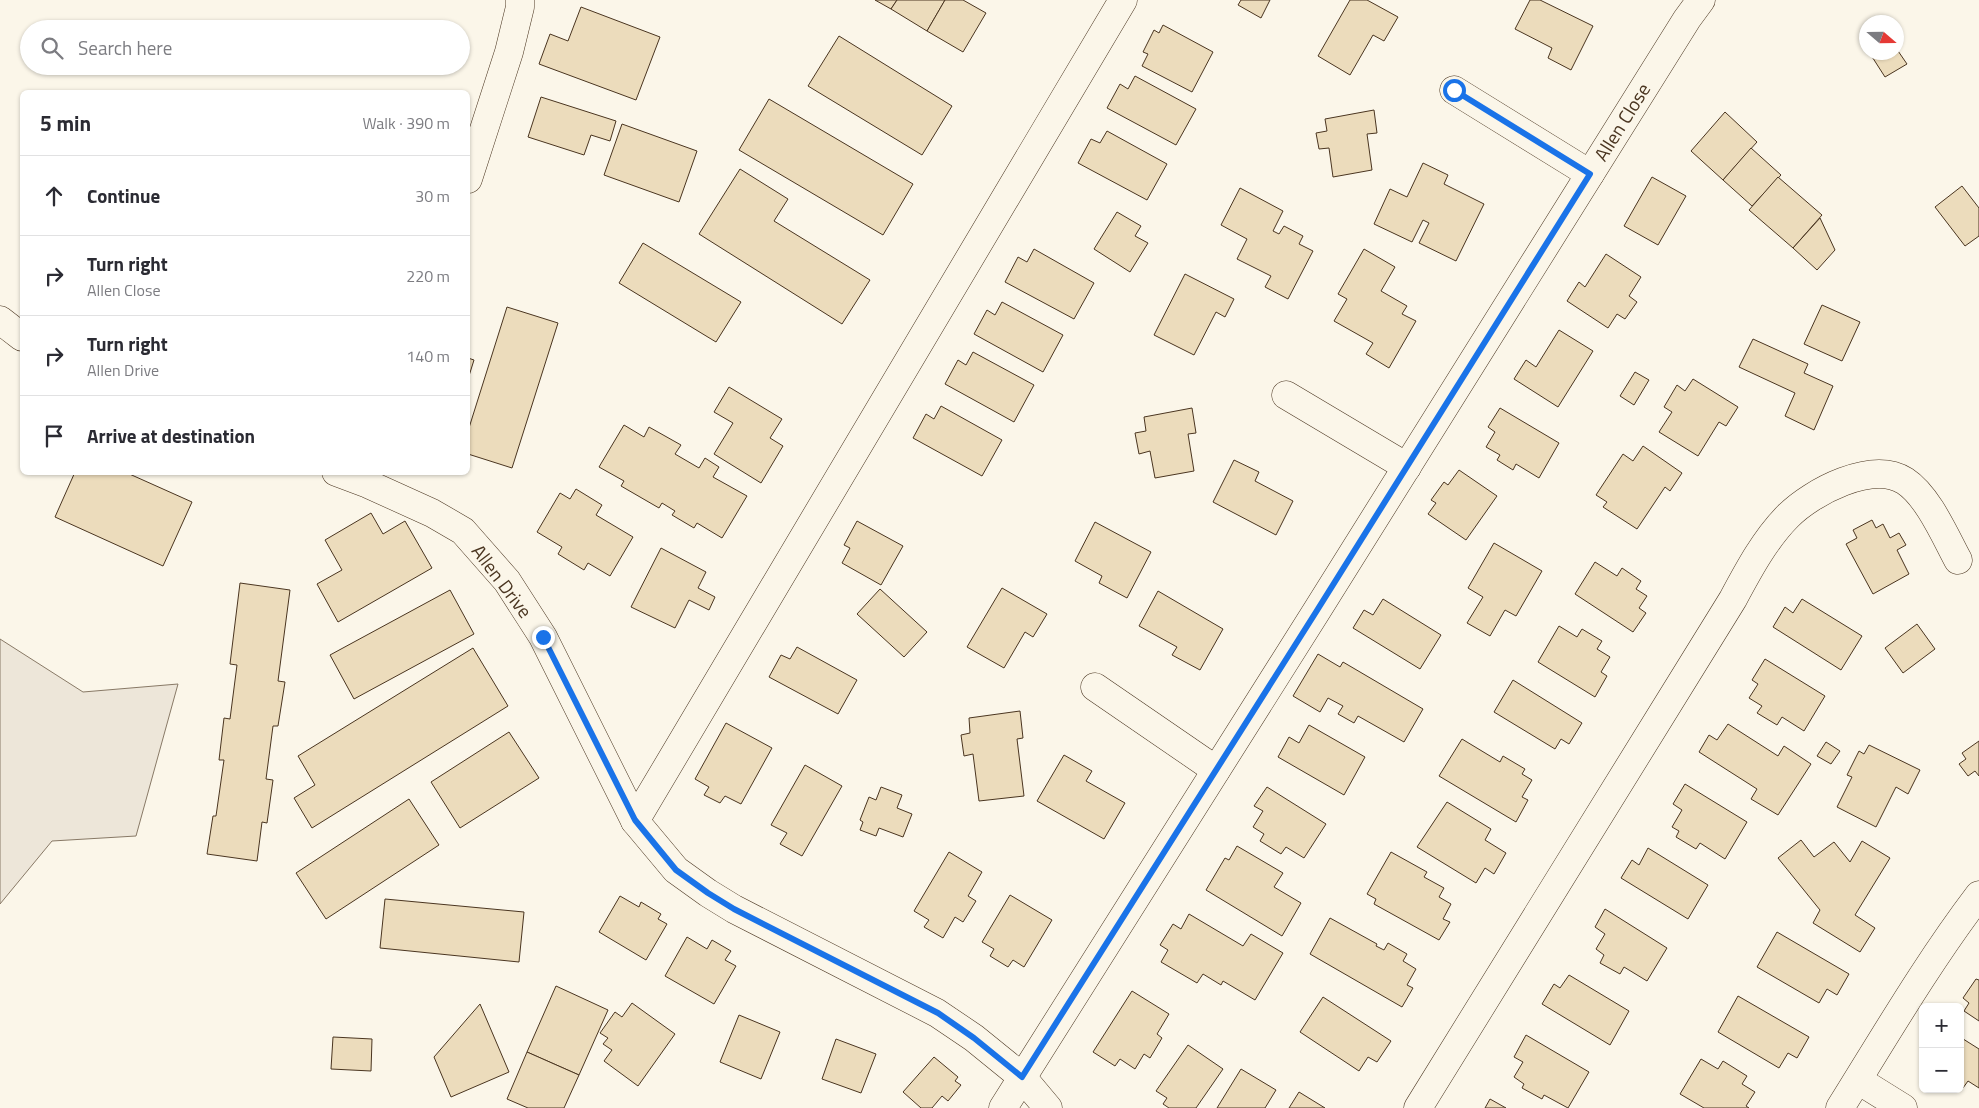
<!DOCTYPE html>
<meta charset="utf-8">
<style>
body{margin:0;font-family:"Titillium Web",sans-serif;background:#f2f2f3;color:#2b2b33}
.controls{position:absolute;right:15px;bottom:15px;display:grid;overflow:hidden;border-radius:8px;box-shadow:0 1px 4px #0004}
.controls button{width:45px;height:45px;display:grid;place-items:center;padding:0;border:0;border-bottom:1px solid #e1e1e2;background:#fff;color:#2b2b33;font:25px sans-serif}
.compass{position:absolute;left:1859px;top:15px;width:45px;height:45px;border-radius:50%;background:#fff;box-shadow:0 1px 4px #0004;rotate:110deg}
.stop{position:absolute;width:15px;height:15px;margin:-11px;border:4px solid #1a73e8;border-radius:50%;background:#fff}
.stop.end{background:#1a73e8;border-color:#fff;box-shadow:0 1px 5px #0008}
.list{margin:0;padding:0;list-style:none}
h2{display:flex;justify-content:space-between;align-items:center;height:65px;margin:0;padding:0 20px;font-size:21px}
h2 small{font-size:16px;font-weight:400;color:#7c7c81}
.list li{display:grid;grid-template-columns:32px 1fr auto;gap:15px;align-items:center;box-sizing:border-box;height:80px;padding:0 20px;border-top:1px solid #e1e1e2}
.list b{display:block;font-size:19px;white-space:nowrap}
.list p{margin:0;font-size:16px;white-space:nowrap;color:#7c7c81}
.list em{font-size:16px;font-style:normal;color:#7c7c81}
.icon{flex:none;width:28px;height:28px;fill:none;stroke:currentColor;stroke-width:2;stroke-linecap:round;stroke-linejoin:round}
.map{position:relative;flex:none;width:1979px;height:1108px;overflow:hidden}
.search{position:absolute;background:#fff;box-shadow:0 1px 4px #0004;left:20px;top:20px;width:450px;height:55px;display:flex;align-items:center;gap:12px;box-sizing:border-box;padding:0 18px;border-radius:28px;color:#7c7c81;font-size:19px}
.panel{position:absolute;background:#fff;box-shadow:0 1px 4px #0004;left:20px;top:90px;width:450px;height:385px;border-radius:8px}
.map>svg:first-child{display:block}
.green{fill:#ede6d9;stroke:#887966}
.building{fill:#ecdcbc;stroke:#4a3520}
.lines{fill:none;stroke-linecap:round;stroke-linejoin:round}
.street-casing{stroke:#4a3520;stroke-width:29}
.street{stroke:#fbf6e9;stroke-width:28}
.route{stroke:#1a73e8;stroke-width:6}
.labels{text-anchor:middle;stroke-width:4;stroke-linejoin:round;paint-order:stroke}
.street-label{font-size:19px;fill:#4a3520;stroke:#fbf6e9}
</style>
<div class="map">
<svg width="1979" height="1108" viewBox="0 0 1979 1108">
<rect width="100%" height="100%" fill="#fbf6e9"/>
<path class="green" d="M0 639 83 692 178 684 136 836 52 841 0 904Z"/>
<g class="building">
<path d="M875 0H897L891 9Z"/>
<path d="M897 0H945L927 31 891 9Z"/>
<path d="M945 0H963L986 13 963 52 927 31Z"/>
<path d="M1241 0H1270L1261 18 1238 5Z"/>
<path d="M1350 0H1367L1398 17 1384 41 1373 35 1350 75 1318 56Z"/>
<path d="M1530 0H1540L1593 26 1571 70 1548 58 1552 48 1515 29Z"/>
<path d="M581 7 660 37 636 100 539 64 550 34 568 41Z"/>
<path d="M1163 25 1213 52 1192 92 1142 66 1148 54 1143 52 1154 30 1159 33Z"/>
<path d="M839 36 952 106 922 155 808 86Z"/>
<path d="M1896 48 1907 64 1885 77 1869 52H1896Z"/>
<path d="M1135 76 1196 109 1176 145 1107 108 1120 84 1128 89Z"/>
<path d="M541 97 616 121 610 141 591 135 584 155 528 137Z"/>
<path d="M769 99 913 184 883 235 739 150Z"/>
<path d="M1374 110 1377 133 1367 134 1372 170 1333 177 1329 148 1319 149 1316 133 1327 131 1325 119Z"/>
<path d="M1725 112 1757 142 1723 180 1691 151Z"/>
<path d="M622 124 697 151 679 202 604 175Z"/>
<path d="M1107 131 1167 164 1147 200 1078 163 1091 139 1100 143Z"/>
<path d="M1751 148 1781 175 1752 206 1723 180Z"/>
<path d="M1423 163 1448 175 1444 184 1484 204 1456 261 1419 243 1429 223 1423 220 1412 242 1374 224 1390 189 1407 197Z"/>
<path d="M740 169 788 199 774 221 870 280 842 324 699 234Z"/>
<path d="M1652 177 1686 196 1658 245 1624 226Z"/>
<path d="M1778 177 1822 215 1793 248 1749 210Z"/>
<path d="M1962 186 1979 208V236L1965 246 1935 207Z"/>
<path d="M1240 188 1283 211 1273 231 1279 234 1284 226 1303 236 1299 244 1313 251 1288 299 1265 287 1271 276 1237 259 1247 239 1221 225Z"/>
<path d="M1117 212 1141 226 1135 236 1148 243 1130 272 1094 249Z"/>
<path d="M1820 218 1835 250 1817 270 1793 248Z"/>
<path d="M643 243 741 302 716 342 619 283Z"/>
<path d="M1034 249 1094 283 1074 319 1005 282 1018 257 1027 262Z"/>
<path d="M1364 249 1395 267 1381 291 1407 306 1402 314 1416 321 1389 368 1366 354 1373 343 1334 321 1347 299 1338 294Z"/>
<path d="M1606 254 1641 277 1629 296 1637 302 1625 319 1617 314 1608 328 1567 301 1579 282 1585 287Z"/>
<path d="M1185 274 1234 299 1225 317 1216 312 1194 355 1154 335Z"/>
<path d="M1002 302 1063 335 1043 372 974 334 987 310 995 315Z"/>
<path d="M1822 305 1860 322 1842 361 1804 344Z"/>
<path d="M507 307 558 323 512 468 468 454V431Z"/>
<path d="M1559 330 1593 351 1558 407 1514 379 1526 360 1536 367Z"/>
<path d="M1753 339 1808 364 1804 373 1833 386 1814 430 1785 416 1795 393 1739 367Z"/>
<path d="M973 352 1034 385 1014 422 945 384 958 360 966 365Z"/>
<path d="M468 358 474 360 468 379Z"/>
<path d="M1635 372 1649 380 1634 405 1620 396Z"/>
<path d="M1693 379 1738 407 1726 426 1719 422 1698 456 1659 432 1672 412 1664 407 1677 385 1685 391Z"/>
<path d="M729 387 782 419 770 438 783 446 761 483 714 454 733 423 714 412Z"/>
<path d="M941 406 1002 440 982 476 913 438 926 414 934 419Z"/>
<path d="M1192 408 1196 433 1188 434 1194 471 1155 478 1150 451 1139 454 1135 433 1146 431 1144 417Z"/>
<path d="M1500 408 1559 443 1539 478 1516 464 1513 470 1497 460 1500 455 1486 447 1495 432 1488 427Z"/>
<path d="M624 425 644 437 649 427 681 445 675 454 699 468 705 458 719 467 713 477 747 496 722 538 697 523 694 528 672 515 675 511 662 503 659 508 621 486 624 481 599 467Z"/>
<path d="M1643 446 1682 473 1670 491 1665 487 1637 529 1603 507 1607 502 1596 495 1623 454 1633 461Z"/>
<path d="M1234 460 1259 472 1255 481 1293 501 1276 535 1213 502Z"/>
<path d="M1459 470 1497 496 1466 540 1428 514 1436 503 1431 500 1444 482 1448 485Z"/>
<path d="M75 472H125L192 502 163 566 55 517Z"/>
<path d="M576 489 602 505 596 515 633 537 610 576 588 563 584 570 558 554 562 547 537 532 560 493 570 499Z"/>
<path d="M371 513 383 534 405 521 432 568 338 622 317 584 342 570 325 540Z"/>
<path d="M1872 520 1876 528 1883 524 1890 538 1899 533 1906 545 1897 550 1909 574 1873 594 1846 544 1857 538 1853 530Z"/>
<path d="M857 521 903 546 881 585 842 563 850 548 844 545Z"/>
<path d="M1095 522 1151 552 1127 598 1099 583 1102 576 1075 561Z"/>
<path d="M1494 543 1542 571 1516 616 1505 610 1490 636 1467 623 1483 597 1468 588Z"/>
<path d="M661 548 706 572 698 588 715 597 709 610 689 600 675 628 631 607Z"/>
<path d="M1595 562 1617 576 1622 568 1641 581 1636 589 1647 596 1639 608 1646 613 1633 632 1575 594Z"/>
<path d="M240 583 290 590 278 681 285 682 278 726H273L266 779 273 780 267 823 262 822 257 861 207 854 213 816H216L224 760H219L224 718 230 719 237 665 230 664Z"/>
<path d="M1002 588 1047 614 1033 637 1025 632 1004 668 967 647Z"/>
<path d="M880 589 927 632 904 657 857 614Z"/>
<path d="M450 590 474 634 354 699 330 655Z"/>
<path d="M1158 591 1223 629 1200 670 1172 655 1177 647 1139 626Z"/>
<path d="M1383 599 1441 635 1420 669 1353 628 1364 610 1373 615Z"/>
<path d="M1802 599 1862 636 1841 670 1773 627 1785 607 1793 613Z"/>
<path d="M1917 624 1935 649 1903 673 1885 648Z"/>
<path d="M1559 626 1577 637 1582 629 1602 641 1597 649 1610 657 1601 672 1607 676 1595 697 1538 662Z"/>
<path d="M797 647 857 680 838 714 769 677 781 655 790 659Z"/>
<path d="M473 648 508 706 312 828 294 798 315 785 298 756Z"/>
<path d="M1318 654 1340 667 1343 662 1423 709 1404 742 1358 716 1354 723 1338 714 1343 706 1328 698 1320 712 1293 696Z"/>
<path d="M1765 659 1825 696 1804 731 1782 717 1777 725 1757 713 1762 706 1749 698 1758 684 1752 680Z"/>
<path d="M1513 680 1582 723 1569 744 1561 739 1555 749 1494 712Z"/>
<path d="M1020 711 1023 738 1017 739 1024 796 979 801 973 754 964 756 961 735 970 733 969 718Z"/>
<path d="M726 723 772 748 741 804 725 796 720 803 704 795 709 787 695 779Z"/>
<path d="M1728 724 1778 756 1784 746 1811 764 1778 815 1751 799 1757 789 1699 752 1709 735 1717 740Z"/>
<path d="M1309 725 1365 757 1344 795 1278 757 1289 737 1299 743Z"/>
<path d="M509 732 539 778 460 828 431 782Z"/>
<path d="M1462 739 1500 762 1503 756 1525 769 1522 774 1532 780 1522 797 1528 800 1516 822 1439 776Z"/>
<path d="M1979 741V776L1975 771 1968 776 1959 764 1966 759 1962 753Z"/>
<path d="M1826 742 1840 751 1831 764 1817 756Z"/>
<path d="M1869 745 1920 770 1908 794 1896 787 1876 827 1837 807 1852 777 1847 775 1859 751 1864 754Z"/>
<path d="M1064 755 1092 771 1086 781 1125 803 1104 839 1037 801Z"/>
<path d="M805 765 842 786 802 856 780 844 787 833 771 825Z"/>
<path d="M1685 784 1747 822 1725 859 1700 843 1696 849 1676 837 1679 831 1672 827 1682 810 1673 804Z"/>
<path d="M881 787 902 795 897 808 912 814 903 837 879 828 876 836 860 830 863 822 860 820 869 797 876 800Z"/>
<path d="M1267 787 1326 824 1304 858 1286 847 1281 854 1260 841 1264 834 1253 827 1263 811 1254 806Z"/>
<path d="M409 799 439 845 326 919 296 873Z"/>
<path d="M1447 802 1491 829 1485 840 1506 853 1494 874 1485 868 1476 883 1417 847Z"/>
<path d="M1801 840 1814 857 1834 842 1850 862 1862 841 1890 858 1855 915 1875 928 1860 952 1813 923 1820 910 1778 858Z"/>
<path d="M1237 846 1283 873 1274 887 1301 903 1282 936 1206 890 1225 858 1229 860Z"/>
<path d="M1648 848 1708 885 1688 919 1621 878 1632 860 1639 865Z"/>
<path d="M949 852 982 872 968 896 976 901 963 922 955 917 943 938 924 927 929 920 914 911Z"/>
<path d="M1391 852 1427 872 1424 877 1444 888 1439 897 1451 904 1443 919 1450 922 1439 940 1374 904 1376 899 1367 894Z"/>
<path d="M1010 895 1052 920 1024 967 1013 960 1008 967 990 956 994 949 982 942Z"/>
<path d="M620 896 639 907 641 902 661 914 658 919 667 924 646 960 599 932Z"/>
<path d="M385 899 524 912 519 962 380 948Z"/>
<path d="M1605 909 1667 948 1647 981 1624 967 1620 974 1600 963 1604 955 1596 949 1605 934 1595 927Z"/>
<path d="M1189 914 1243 946 1251 934 1283 953 1255 1000 1223 981 1221 985 1203 974 1197 983 1161 962 1168 950 1160 945 1173 924 1181 929Z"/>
<path d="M1330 918 1377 944 1376 946 1384 950 1388 943 1407 954 1403 961 1416 969 1407 985 1413 988 1402 1007 1310 954Z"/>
<path d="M1777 932 1849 974 1837 995 1827 989 1819 1003 1757 967Z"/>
<path d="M687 937 707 949 712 940 731 951 725 960 736 966 714 1004 665 976Z"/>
<path d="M1569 975 1629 1011 1610 1045 1542 1004 1554 984 1560 988Z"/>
<path d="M1976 979 1979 980V1021L1964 1011 1969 1003 1963 998Z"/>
<path d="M556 986 608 1010 579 1075 527 1052Z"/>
<path d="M1132 991 1169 1014 1157 1034 1162 1038 1150 1058 1144 1054 1135 1069 1120 1059 1115 1066 1093 1052Z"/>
<path d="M1738 996 1809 1037 1797 1058 1788 1053 1779 1068 1718 1032Z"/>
<path d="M1323 997 1391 1041 1377 1062 1368 1057 1359 1071 1300 1032Z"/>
<path d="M632 1003 675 1034 638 1086 604 1061 612 1050 603 1044 608 1038 600 1033 615 1012 622 1017Z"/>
<path d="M480 1004 509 1072 451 1097 434 1057Z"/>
<path d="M739 1015 780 1032 761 1079 720 1062Z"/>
<path d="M1526 1035 1589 1072 1568 1108 1544 1095 1542 1099 1522 1088 1524 1084 1514 1077 1523 1062 1514 1057Z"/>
<path d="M333 1037 372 1039 371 1071 331 1069Z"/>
<path d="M1960 1037 1979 1049V1088L1968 1081 1963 1088 1960 1086Z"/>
<path d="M836 1039 876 1054 861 1093 822 1079Z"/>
<path d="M1188 1045 1223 1069 1196 1108H1169L1163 1104 1167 1098 1156 1091Z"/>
<path d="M527 1052 579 1075 564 1108H528L507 1099Z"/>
<path d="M934 1057 958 1077 955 1081 961 1085 948 1101 942 1096 932 1108H921L903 1092Z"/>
<path d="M1701 1059 1718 1069 1723 1061 1747 1076 1742 1084 1755 1092 1746 1106 1749 1108H1704L1680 1094Z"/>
<path d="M1241 1069 1276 1090 1265 1108H1217Z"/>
<path d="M1299 1092 1325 1108H1289Z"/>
<path d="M1490 1099 1506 1108H1485Z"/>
</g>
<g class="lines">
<defs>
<g id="street">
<path d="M1454 90 1590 174"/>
<path d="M468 179 509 52 520 7V0"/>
<path d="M0 320 22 337"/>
<path d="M1286 395 1407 467"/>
<path d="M336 472 368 484 432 513 463 531 507 581 543 637 635 821 676 870 708 893 734 909 937 1013 974 1038 1022 1077 1048 1108"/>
<path d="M1095 687 1216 770"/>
<path d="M635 821 1123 0"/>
<path d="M1858 1080 1903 1108"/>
<path d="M1003 1108 1316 612 1687 19 1701 0"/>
<path d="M1418 1108 1733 599C1748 571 1765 539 1788 516 1812 492 1872 460 1905 481 1928 496 1945 536 1958 560"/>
<path d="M1840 1108C1885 1036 1928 962 1979 895"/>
</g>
</defs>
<use href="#street" class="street-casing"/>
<use href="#street" class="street"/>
</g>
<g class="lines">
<path class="route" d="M543 637 635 820 676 870 708 893 734 909 938 1013 974 1038 1022 1077 1316 612 1590 174 1454 90"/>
</g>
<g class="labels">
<g class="street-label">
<text transform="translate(1622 122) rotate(-58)" y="7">Allen Close</text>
<text transform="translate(502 581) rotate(53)" y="7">Allen Drive</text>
</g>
</g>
</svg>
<div class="controls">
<button>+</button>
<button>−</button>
</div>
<svg class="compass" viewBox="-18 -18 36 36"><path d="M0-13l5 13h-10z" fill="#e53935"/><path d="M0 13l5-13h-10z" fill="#7c7c81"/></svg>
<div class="stop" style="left:1454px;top:90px"></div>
<div class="stop end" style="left:543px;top:637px"></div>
<div class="search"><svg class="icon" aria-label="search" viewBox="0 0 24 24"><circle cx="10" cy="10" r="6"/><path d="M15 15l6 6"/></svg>Search here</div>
<section class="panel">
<h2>5 min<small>Walk · 390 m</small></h2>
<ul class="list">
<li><svg class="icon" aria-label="ahead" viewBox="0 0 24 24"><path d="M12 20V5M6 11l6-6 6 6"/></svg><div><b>Continue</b></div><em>30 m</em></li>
<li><svg class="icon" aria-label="right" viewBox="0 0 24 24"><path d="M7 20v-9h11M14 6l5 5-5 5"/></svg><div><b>Turn right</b><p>Allen Close</p></div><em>220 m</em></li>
<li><svg class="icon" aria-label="right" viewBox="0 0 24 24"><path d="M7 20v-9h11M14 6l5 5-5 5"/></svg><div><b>Turn right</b><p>Allen Drive</p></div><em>140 m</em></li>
<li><svg class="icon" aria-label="arrive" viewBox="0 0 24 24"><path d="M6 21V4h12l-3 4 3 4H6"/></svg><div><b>Arrive at destination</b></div></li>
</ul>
</section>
</div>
